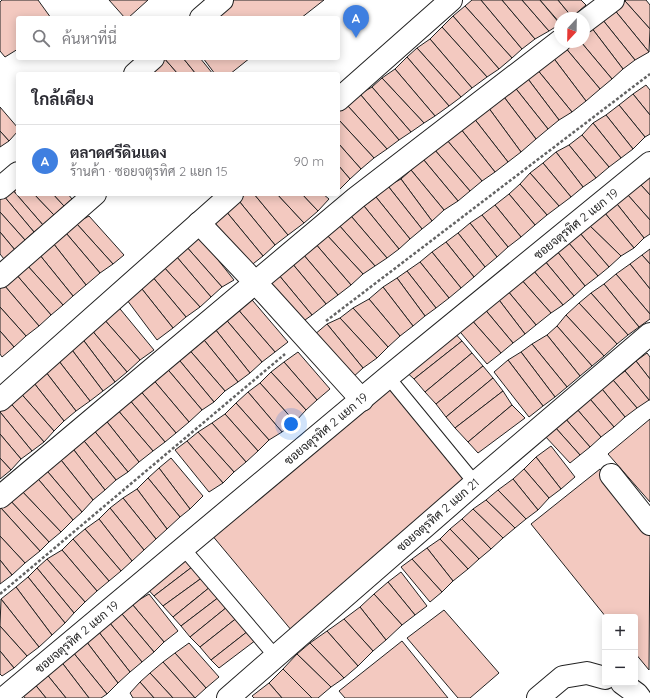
<!DOCTYPE html>
<html lang="th">
<meta charset="utf-8">
<style>
body{margin:0;font-family:Quicksand,Sarabun,sans-serif;background:#f7f7f7;color:#2b2b33}
.controls{position:absolute;right:12px;bottom:12px;display:grid;overflow:hidden;border-radius:4px;box-shadow:0 2px 10px #0003}
.controls button{width:36px;height:36px;display:grid;place-items:center;padding:0;border:0;border-bottom:1px solid #e1e1e2;background:#fff;color:#2b2b33;font:20px sans-serif}
.compass{position:absolute;left:554px;top:12px;width:36px;height:36px;border-radius:50%;background:#fff;box-shadow:0 2px 10px #0003;rotate:202deg}
.you{position:absolute;left:291px;top:424px;width:14px;height:14px;margin:-10px;border:3px solid #fff;border-radius:50%;background:#1a73e8;box-shadow:0 0 0 6px #1a73e833}
.badge{display:grid;place-items:center;width:26px;height:26px;border-radius:50%;background:#0b8043;color:#fff;font-size:13px;font-weight:700}
.pin{position:absolute;translate:-50% -33px;filter:drop-shadow(0 1px 2px #0008)}
.pin::after{content:'';position:absolute;top:21px;width:14px;height:12px;background:inherit;clip-path:polygon(0 0,100% 0,50% 100%)}
.list{margin:0;padding:0;list-style:none}
h2{display:flex;justify-content:space-between;align-items:center;height:52px;margin:0;padding:0 16px;font-size:17px}
h2 small{font-size:13px;font-weight:400;color:#7c7c81}
.list li{display:grid;grid-template-columns:26px 1fr auto;gap:12px;align-items:center;box-sizing:border-box;height:72px;padding:0 16px;border-top:1px solid #e1e1e2}
.list b{display:block;font-size:15px;white-space:nowrap}
.list p{margin:0;font-size:13px;white-space:nowrap;color:#7c7c81}
.list em{font-size:13px;font-style:normal;color:#7c7c81}
.icon{flex:none;width:22px;height:22px;fill:none;stroke:currentColor;stroke-width:2;stroke-linecap:round;stroke-linejoin:round}
.map{position:relative;flex:none;width:650px;height:698px;overflow:hidden}
.search{position:absolute;background:#fff;box-shadow:0 2px 10px #0003;left:16px;top:16px;width:324px;height:44px;display:flex;align-items:center;gap:10px;box-sizing:border-box;padding:0 14px;border-radius:4px;color:#7c7c81;font-size:15px}
.panel{position:absolute;background:#fff;box-shadow:0 2px 10px #0003;left:16px;top:72px;width:324px;height:124px;border-radius:4px}
.map>svg:first-child{display:block}
.building{fill:#f3c9c0;stroke:#222}
.lines{fill:none;stroke-linecap:round;stroke-linejoin:round}
.lane-casing{stroke:#222;stroke-width:15}
.street-casing{stroke:#222;stroke-width:24}
.path{stroke:#646464;stroke-width:2.5;stroke-dasharray:3 2;stroke-linecap:butt}
.lane{stroke:#fff;stroke-width:13}
.street{stroke:#fff;stroke-width:22}
.labels{text-anchor:middle;stroke-width:3;stroke-linejoin:round;paint-order:stroke}
.street-label{font-size:12px;fill:#222;stroke:#fff}
</style>
<div class="map">
<svg width="650" height="698" viewBox="0 0 650 698">
<rect width="100%" height="100%" fill="#fff"/>
<g class="building">
<path d="M2 0H38L51 18H18V49L5 57 0 51V2Z"/>
<path d="M109 0H148L128 18H125Z"/>
<path d="M231 0H324L301 18H209Z"/>
<path d="M472 0H481L522 49 512 58 465 6Z"/>
<path d="M481 0H502L535 39 522 49Z"/>
<path d="M502 0H522L549 31 535 39Z"/>
<path d="M522 0H540L560 24 549 31Z"/>
<path d="M540 0H558L572 17 570 18H560V23Z"/>
<path d="M558 0H581L586 5 572 17Z"/>
<path d="M626 0H646L650 5V29L625 1Z"/>
<path d="M625 1 650 29 649 52 613 8Z"/>
<path d="M465 6 512 58 499 69 453 16Z"/>
<path d="M613 8 649 52 635 60 602 19Z"/>
<path d="M453 16 499 69 487 77 442 27Z"/>
<path d="M602 19 635 60 623 69 591 27Z"/>
<path d="M442 27 487 77 472 88 430 39Z"/>
<path d="M591 27 623 69 612 79 581 42H584V33Z"/>
<path d="M430 39 472 88 461 97 417 48Z"/>
<path d="M572 42H581L612 79 600 89 564 46Z"/>
<path d="M564 46 600 89 586 101 552 56Z"/>
<path d="M417 48 461 97 449 106 407 57Z"/>
<path d="M552 56 586 101 572 112 536 68Z"/>
<path d="M407 57 449 106 435 116 395 69Z"/>
<path d="M161 58H164L178 74H155L149 67Z"/>
<path d="M164 58H183L196 74H178Z"/>
<path d="M183 58H200L213 74H196Z"/>
<path d="M203 58H250L230 74H215Z"/>
<path d="M536 68 572 112 559 120 525 75Z"/>
<path d="M395 69 435 116 424 123 382 78Z"/>
<path d="M525 75 559 120 548 129 513 85Z"/>
<path d="M382 78 424 123 411 132 372 87Z"/>
<path d="M513 85 548 129 536 139 504 97Z"/>
<path d="M646 85 650 90V115L633 94Z"/>
<path d="M372 87 411 132 399 140 360 94Z"/>
<path d="M360 94 399 140 387 149 347 105Z"/>
<path d="M633 94 650 115V134L645 137 619 105Z"/>
<path d="M504 97 536 139 521 152 488 107Z"/>
<path d="M347 105 387 149 374 158 338 119V111Z"/>
<path d="M619 105 645 137 633 149 606 115Z"/>
<path d="M0 107 18 128V131L9 141 0 131Z"/>
<path d="M488 107 521 152 508 162 473 117Z"/>
<path d="M606 115 633 149 621 158 593 123Z"/>
<path d="M473 117 508 162 495 172 460 128Z"/>
<path d="M338 119 374 158 361 169 338 143Z"/>
<path d="M593 123 621 158 609 167 582 135Z"/>
<path d="M460 128 495 172 482 181 446 139Z"/>
<path d="M0 131 9 141 0 147Z"/>
<path d="M582 135 609 167 596 178 569 145Z"/>
<path d="M446 139 482 181 470 191 434 149Z"/>
<path d="M338 143 361 169 350 179 338 165Z"/>
<path d="M569 145 596 178 583 187 556 152Z"/>
<path d="M434 149 470 191 458 201 423 159Z"/>
<path d="M556 152 583 187 571 197 543 163Z"/>
<path d="M423 159 458 201 444 210 411 170Z"/>
<path d="M543 163 571 197 559 206 530 173Z"/>
<path d="M338 165 350 179 339 190 338 189Z"/>
<path d="M411 170 444 210 432 221 401 179Z"/>
<path d="M530 173 559 206 547 215 520 184Z"/>
<path d="M650 177V195L641 185Z"/>
<path d="M401 179 432 221 422 229 388 186Z"/>
<path d="M18 183V194H34L54 215 43 225 11 188Z"/>
<path d="M520 184 547 215 535 225 509 194Z"/>
<path d="M641 185 650 195V220L627 194Z"/>
<path d="M388 186 422 229 410 239 376 197Z"/>
<path d="M11 188 43 225 34 232 3 195Z"/>
<path d="M34 194H53L64 206 54 215Z"/>
<path d="M53 194H68L72 199 64 206Z"/>
<path d="M245 194H254L288 235 275 245 239 201Z"/>
<path d="M254 194H277L304 223 288 235Z"/>
<path d="M277 194H302L318 211 304 223Z"/>
<path d="M302 194H323L329 199 318 211Z"/>
<path d="M509 194 535 225 521 237 495 205Z"/>
<path d="M627 194 650 220V234L644 238 617 204Z"/>
<path d="M3 195 34 232 25 240 0 212V197Z"/>
<path d="M376 197 410 239 399 249 364 206Z"/>
<path d="M239 201 275 245 263 256 225 210Z"/>
<path d="M617 204 644 238 634 248 604 212Z"/>
<path d="M495 205 521 237 508 247 482 215Z"/>
<path d="M364 206 399 249 387 258 351 216Z"/>
<path d="M225 210 263 256 249 267 211 222Z"/>
<path d="M0 212 25 240 15 250 0 232Z"/>
<path d="M604 212 634 248 621 256 589 225Z"/>
<path d="M482 215 508 247 497 257 470 223Z"/>
<path d="M89 216 124 255 113 264 76 223Z"/>
<path d="M351 216 387 258 375 266 338 224Z"/>
<path d="M76 223 113 264 100 273 66 233Z"/>
<path d="M470 223 497 257 485 267 458 233Z"/>
<path d="M338 224 375 266 363 274 325 233Z"/>
<path d="M589 225 621 256 609 267 579 232Z"/>
<path d="M0 232 15 250 4 259 0 254Z"/>
<path d="M579 232 609 267 598 276 567 241Z"/>
<path d="M66 233 100 273 86 285 53 243Z"/>
<path d="M325 233 363 274 351 285 314 242Z"/>
<path d="M458 233 485 267 474 277 446 242Z"/>
<path d="M199 236 234 280 222 287 185 245Z"/>
<path d="M567 241 598 276 585 286 556 250Z"/>
<path d="M314 242 351 285 338 295 302 253Z"/>
<path d="M446 242 474 277 461 288 432 252Z"/>
<path d="M53 243 86 285 73 296 39 254Z"/>
<path d="M185 245 222 287 211 297 176 256Z"/>
<path d="M650 249V264L642 255Z"/>
<path d="M556 250 585 286 574 296 544 260Z"/>
<path d="M432 252 461 288 449 298 420 262Z"/>
<path d="M302 253 338 295 326 304 291 262Z"/>
<path d="M39 254 73 296 63 305 26 264Z"/>
<path d="M642 255 650 264V289L630 264Z"/>
<path d="M176 256 211 297 200 307 162 265Z"/>
<path d="M544 260 574 296 563 305 532 269Z"/>
<path d="M291 262 326 304 312 315 278 274Z"/>
<path d="M420 262 449 298 436 308 407 271Z"/>
<path d="M26 264 63 305 51 315 15 273Z"/>
<path d="M630 264 650 289V314L616 274Z"/>
<path d="M162 265 200 307 186 317 151 275Z"/>
<path d="M532 269 563 305 551 313 519 277Z"/>
<path d="M407 271 436 308 425 316 397 278Z"/>
<path d="M15 273 51 315 39 326 4 285Z"/>
<path d="M278 274 312 315 298 325 262 284Z"/>
<path d="M616 274 650 314V319L639 327 604 284Z"/>
<path d="M151 275 186 317 173 328 138 284Z"/>
<path d="M519 277 551 313 536 325 507 290Z"/>
<path d="M397 278 425 316 413 326 383 287Z"/>
<path d="M138 284 173 328 157 340 124 296Z"/>
<path d="M604 284 639 327 628 335 591 293Z"/>
<path d="M4 285 39 326 26 336 0 307V288Z"/>
<path d="M383 287 413 326 400 336 369 299Z"/>
<path d="M507 290 536 325 525 334 496 296Z"/>
<path d="M591 293 628 335 617 344 579 303Z"/>
<path d="M247 294 288 342 275 352 235 306Z"/>
<path d="M496 296 525 334 513 343 483 307Z"/>
<path d="M369 299 400 336 388 347 353 308Z"/>
<path d="M579 303 617 344 604 356 566 315Z"/>
<path d="M116 304 154 350 140 360 102 317Z"/>
<path d="M235 306 275 352 262 362 223 316Z"/>
<path d="M0 307 26 336 14 347 0 331Z"/>
<path d="M483 307 513 343 501 353 469 317Z"/>
<path d="M353 308 388 347 377 358 340 318Z"/>
<path d="M566 315 604 356 592 366 557 326Z"/>
<path d="M223 316 262 362 250 373 211 324Z"/>
<path d="M102 317 140 360 127 372 90 328Z"/>
<path d="M469 317 501 353 487 364 456 327Z"/>
<path d="M340 318 377 358 363 368 327 324Z"/>
<path d="M211 324 250 373 238 382 200 335Z"/>
<path d="M327 324 363 368 352 378 314 335Z"/>
<path d="M557 326 592 366 580 376 547 335Z"/>
<path d="M90 328 127 372 115 382 81 337Z"/>
<path d="M452 330 462 341 414 379 403 369Z"/>
<path d="M0 331 14 347 2 357 0 354Z"/>
<path d="M200 335 238 382 225 391 186 346Z"/>
<path d="M547 335 580 376 567 387 532 344Z"/>
<path d="M81 337 115 382 103 391 69 346Z"/>
<path d="M462 341 472 353 425 392 414 379Z"/>
<path d="M532 344 567 387 555 397 521 352Z"/>
<path d="M69 346 103 391 90 401 55 356Z"/>
<path d="M186 346 225 391 214 402 175 355Z"/>
<path d="M298 352 330 389 317 400 284 362Z"/>
<path d="M521 352 555 397 543 406 508 360Z"/>
<path d="M472 353 483 366 436 404 425 392Z"/>
<path d="M647 353 650 357V379L636 361Z"/>
<path d="M175 355 214 402 202 410 164 365Z"/>
<path d="M55 356 90 401 76 411 42 367Z"/>
<path d="M508 360 543 406 529 417 494 372Z"/>
<path d="M636 361 650 379V400H649L625 371Z"/>
<path d="M284 362 317 400 306 410 271 372Z"/>
<path d="M164 365 202 410 189 422 151 377Z"/>
<path d="M483 366 493 378 446 417 436 404Z"/>
<path d="M42 367 76 411 64 421 30 378Z"/>
<path d="M625 371 649 400 637 408 613 380Z"/>
<path d="M271 372 306 410 295 422 260 383Z"/>
<path d="M151 377 189 422 176 433 138 388Z"/>
<path d="M30 378 64 421 54 431 17 389Z"/>
<path d="M493 378 503 391 455 428 446 417Z"/>
<path d="M613 380 637 408 625 417 602 389Z"/>
<path d="M260 383 295 422 282 432 248 392Z"/>
<path d="M391 387 467 483 292 631 211 534Z"/>
<path d="M138 388 176 433 165 442 128 398Z"/>
<path d="M17 389 54 431 44 442 7 399Z"/>
<path d="M602 389 625 417 614 427 590 399Z"/>
<path d="M503 391 512 405 468 442 455 428Z"/>
<path d="M248 392 282 432 269 440 236 403Z"/>
<path d="M128 398 165 442 153 451 116 408Z"/>
<path d="M7 399 44 442 32 451 0 412V405Z"/>
<path d="M590 399 614 427 601 437 576 408Z"/>
<path d="M236 403 269 440 258 451 225 414Z"/>
<path d="M512 405 525 418 478 453 468 442Z"/>
<path d="M116 408 153 451 139 462 104 418Z"/>
<path d="M576 408 601 437 590 447 564 417Z"/>
<path d="M0 412 32 451 21 459 0 434Z"/>
<path d="M225 414 258 451 246 462 212 423Z"/>
<path d="M564 417 590 447 580 455 554 426Z"/>
<path d="M104 418 139 462 128 472 92 428Z"/>
<path d="M650 419V502L608 454Z"/>
<path d="M212 423 246 462 234 472 198 432Z"/>
<path d="M554 426 580 455 570 463 544 435Z"/>
<path d="M92 428 128 472 116 480 80 436Z"/>
<path d="M198 432 234 472 223 483 187 441Z"/>
<path d="M0 434 21 459 11 470 0 458Z"/>
<path d="M80 436 116 480 105 490 70 445Z"/>
<path d="M187 441 223 483 209 492 175 450Z"/>
<path d="M70 445 105 490 93 500 57 455Z"/>
<path d="M551 446 575 477 561 489 536 457Z"/>
<path d="M57 455 93 500 82 512 42 465Z"/>
<path d="M536 457 561 489 549 498 524 469Z"/>
<path d="M0 458 11 470 0 479Z"/>
<path d="M171 458 203 496 190 509 159 468Z"/>
<path d="M42 465 82 512 73 520 33 473Z"/>
<path d="M159 468 190 509 180 517 148 478Z"/>
<path d="M524 469 549 498 538 510 513 479Z"/>
<path d="M600 469 650 534 649 670 635 653V617H606L531 524Z"/>
<path d="M33 473 73 520 61 532 17 486Z"/>
<path d="M148 478 180 517 167 529 137 489Z"/>
<path d="M513 479 538 510 526 519 498 490Z"/>
<path d="M17 486 61 532 49 542 7 497Z"/>
<path d="M137 489 167 529 156 539 123 498Z"/>
<path d="M498 490 526 519 515 528 486 500Z"/>
<path d="M7 497 49 542 40 551 0 507Z"/>
<path d="M123 498 156 539 144 550 110 508Z"/>
<path d="M486 500 515 528 503 538 473 509Z"/>
<path d="M0 507 40 551 25 563 0 536Z"/>
<path d="M110 508 144 550 132 561 99 519Z"/>
<path d="M473 509 503 538 491 549 462 519Z"/>
<path d="M99 519 132 561 121 571 85 529Z"/>
<path d="M462 519 491 549 479 559 450 529Z"/>
<path d="M85 529 121 571 109 581 73 539Z"/>
<path d="M450 529 479 559 468 569 440 539Z"/>
<path d="M0 536 25 563 12 575 0 560Z"/>
<path d="M73 539 109 581 97 591 62 550Z"/>
<path d="M440 539 468 569 453 581 427 548Z"/>
<path d="M427 548 453 581 442 592 412 559Z"/>
<path d="M62 550 97 591 85 602 47 559Z"/>
<path d="M184 555 192 567 154 596 145 586Z"/>
<path d="M47 559 85 602 74 613 37 568Z"/>
<path d="M412 559 442 592 430 602 401 567Z"/>
<path d="M0 560 12 575 0 584Z"/>
<path d="M192 567 203 577 163 606 154 596Z"/>
<path d="M37 568 74 613 65 623 28 577Z"/>
<path d="M401 572 427 606 415 615 388 582Z"/>
<path d="M28 577 65 623 52 635 16 587Z"/>
<path d="M203 577 210 587 173 617 163 606Z"/>
<path d="M388 582 415 615 402 625 374 594Z"/>
<path d="M16 587 52 635 39 647 1 599Z"/>
<path d="M210 587 219 597 181 626 173 617Z"/>
<path d="M149 594 178 631 164 642 132 604Z"/>
<path d="M374 594 402 625 386 640 360 607Z"/>
<path d="M219 597 227 607 190 637 181 626Z"/>
<path d="M1 599 39 647 27 656 0 626Z"/>
<path d="M132 604 164 642 154 652 122 614Z"/>
<path d="M227 607 238 617 200 647 190 637Z"/>
<path d="M360 607 386 640 373 651 344 619Z"/>
<path d="M444 610 499 673 470 698H458L407 638Z"/>
<path d="M122 614 154 652 142 662 109 622Z"/>
<path d="M238 617 248 631 211 660 200 647Z"/>
<path d="M344 619 373 651 358 666 327 631Z"/>
<path d="M109 622 142 662 130 672 98 631Z"/>
<path d="M0 626 27 656 14 668 0 651Z"/>
<path d="M98 631 130 672 118 683 86 641Z"/>
<path d="M248 631 256 640 219 668 211 660Z"/>
<path d="M327 631 358 666 344 678 310 643Z"/>
<path d="M86 641 118 683 107 694 72 651Z"/>
<path d="M402 641 448 698H345L339 691Z"/>
<path d="M189 643 219 677 206 688 175 653Z"/>
<path d="M310 643 344 678 331 687 297 654Z"/>
<path d="M0 651 14 668 2 676 0 674Z"/>
<path d="M72 651 107 694 101 698H89L60 660Z"/>
<path d="M175 653 206 688 195 698 163 662Z"/>
<path d="M297 654 331 687 318 698H312L283 669Z"/>
<path d="M60 660 89 698H66L45 672Z"/>
<path d="M163 662 195 698H173L150 673Z"/>
<path d="M283 669 312 698H282L269 683Z"/>
<path d="M45 672 66 698H46L33 682Z"/>
<path d="M150 673 173 698H154L140 682Z"/>
<path d="M33 682 46 698H25L20 692Z"/>
<path d="M140 682 154 698H133L130 693Z"/>
<path d="M269 683 282 698H254L252 696Z"/>
</g>
<g class="lines">
<defs>
<g id="lane">
<path d="M388 377 475 483"/>
<path d="M183 548 276 657"/>
</g>
<g id="street">
<path d="M201 18 222 0"/>
<path d="M584 22 613 0"/>
<path d="M135 74 153 58"/>
<path d="M338 100 451 0"/>
<path d="M0 188 18 173"/>
<path d="M199 223 267 295 362 400"/>
<path d="M0 277 95 194"/>
<path d="M0 400 232 194"/>
<path d="M611 475 650 524"/>
<path d="M0 497 356 198 560 41"/>
<path d="M622 683 637 694 640 698"/>
<path d="M4 698 388 377 650 163"/>
<path d="M228 698 475 483 650 334"/>
<path d="M538 698 563 677 587 673 605 678"/>
</g>
</defs>
<use href="#lane" class="lane-casing"/>
<use href="#street" class="street-casing"/>
<g class="path">
<path d="M326 321 650 74"/>
<path d="M0 594 285 354"/>
</g>
<use href="#lane" class="lane"/>
<use href="#street" class="street"/>
</g>
<g class="labels">
<g class="street-label">
<text transform="translate(576 224) rotate(-39)" y="4">ซอยจตุรทิศ 2 แยก 19</text>
<text transform="translate(326 429) rotate(-40)" y="4">ซอยจตุรทิศ 2 แยก 19</text>
<text transform="translate(438 515) rotate(-41)" y="4">ซอยจตุรทิศ 2 แยก 21</text>
<text transform="translate(77 637) rotate(-40)" y="4">ซอยจตุรทิศ 2 แยก 19</text>
</g>
</g>
</svg>
<div class="controls">
<button>+</button>
<button>−</button>
</div>
<svg class="compass" viewBox="-18 -18 36 36"><path d="M0-13l5 13h-10z" fill="#e53935"/><path d="M0 13l5-13h-10z" fill="#7c7c81"/></svg>
<div class="you"></div>
<div class="pin badge" style="left:356px;top:38px;background:#3f7fe0">A</div>
<div class="search"><svg class="icon" aria-label="search" viewBox="0 0 24 24"><circle cx="10" cy="10" r="6"/><path d="M15 15l6 6"/></svg>ค้นหาที่นี่</div>
<section class="panel">
<h2>ใกล้เคียง<small></small></h2>
<ul class="list">
<li><span class="badge" style="background:#3f7fe0">A</span><div><b>ตลาดศรีดินแดง</b><p>ร้านค้า · ซอยจตุรทิศ 2 แยก 15</p></div><em>90 m</em></li>
</ul>
</section>
</div>
